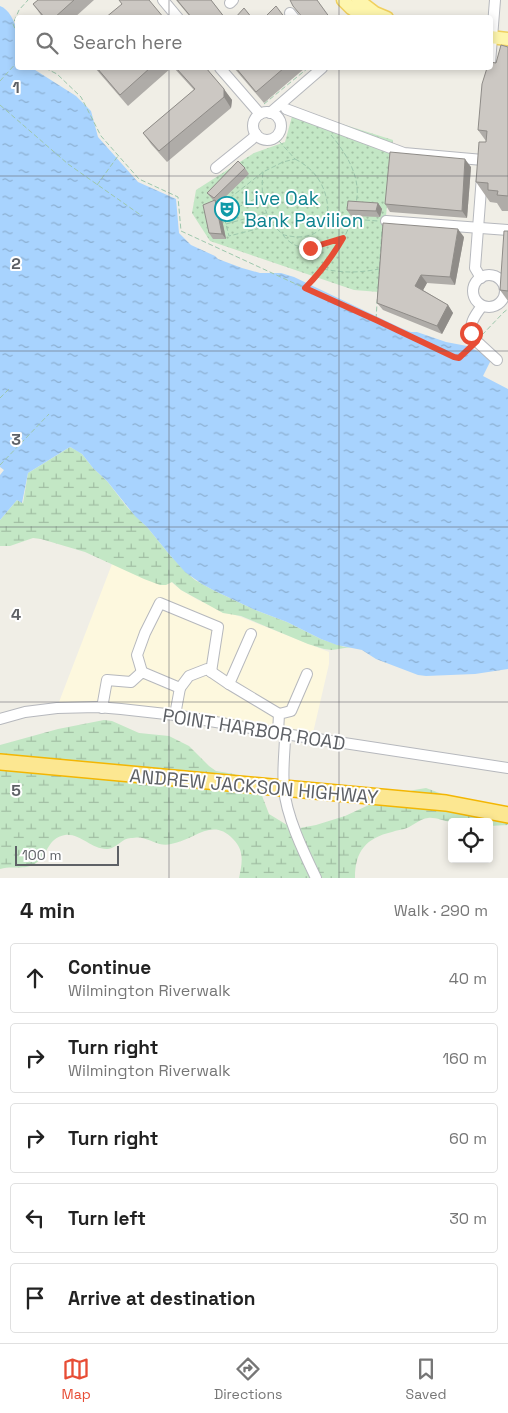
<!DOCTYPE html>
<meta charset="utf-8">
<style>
body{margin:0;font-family:"Space Grotesk",sans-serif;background:#f6f6f6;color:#222}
.controls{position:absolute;right:15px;bottom:15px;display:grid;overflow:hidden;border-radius:5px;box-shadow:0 2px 8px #0003}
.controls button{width:45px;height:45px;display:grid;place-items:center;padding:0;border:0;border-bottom:1px solid #e0e0e0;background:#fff;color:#222;font:25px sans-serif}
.scale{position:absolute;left:15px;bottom:12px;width:104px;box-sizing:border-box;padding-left:5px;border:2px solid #5e6166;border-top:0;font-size:14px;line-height:18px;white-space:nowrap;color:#5e6166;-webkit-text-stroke:4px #fff;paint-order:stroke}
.stop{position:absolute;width:15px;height:15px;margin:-11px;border:4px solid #e74d35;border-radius:50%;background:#fff}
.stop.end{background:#e74d35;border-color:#fff;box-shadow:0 1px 5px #0008}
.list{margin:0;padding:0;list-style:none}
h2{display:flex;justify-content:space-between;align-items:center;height:65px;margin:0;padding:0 20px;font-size:21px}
h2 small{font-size:16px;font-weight:400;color:#767676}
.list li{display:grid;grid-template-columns:32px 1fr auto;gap:15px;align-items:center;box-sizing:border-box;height:70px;margin:0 10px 10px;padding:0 10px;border:1px solid #e0e0e0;border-radius:5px}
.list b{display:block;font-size:19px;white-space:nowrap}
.list p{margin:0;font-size:16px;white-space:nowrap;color:#767676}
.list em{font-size:16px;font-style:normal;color:#767676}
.icon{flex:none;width:28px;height:28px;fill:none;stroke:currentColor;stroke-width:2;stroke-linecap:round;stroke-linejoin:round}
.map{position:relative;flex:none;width:508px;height:878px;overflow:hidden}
.search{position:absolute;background:#fff;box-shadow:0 2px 8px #0003;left:15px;right:15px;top:15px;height:55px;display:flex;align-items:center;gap:12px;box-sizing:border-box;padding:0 18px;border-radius:5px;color:#767676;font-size:19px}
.sheet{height:465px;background:#fff}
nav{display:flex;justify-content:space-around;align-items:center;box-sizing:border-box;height:70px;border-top:1px solid #e0e0e0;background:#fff;font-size:14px;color:#767676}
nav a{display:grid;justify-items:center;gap:2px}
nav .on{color:#e74d35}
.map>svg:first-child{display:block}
.commercial{fill:#fdf8de}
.green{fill:url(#green-dots)}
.wetland{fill:url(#wetland-marsh)}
.water{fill:url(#water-ripples)}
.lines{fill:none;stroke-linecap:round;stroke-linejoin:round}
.minor-casing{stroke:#b6b8bd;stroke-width:12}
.major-casing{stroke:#f0d05f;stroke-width:15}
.highway-casing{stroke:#f3b603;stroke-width:18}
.path{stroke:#9dc7ac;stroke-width:1;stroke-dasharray:5 2.5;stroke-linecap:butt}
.minor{stroke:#fff;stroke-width:10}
.major{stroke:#fef6ad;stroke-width:12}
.highway{stroke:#fce791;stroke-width:15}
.wall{fill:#afaca8}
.shaded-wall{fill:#8f8c88}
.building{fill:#ccc8c3;stroke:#8f8c88}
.route{stroke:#e74d35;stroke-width:6}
.grid{fill:none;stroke:#5e6166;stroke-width:1;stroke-opacity:0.55}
.labels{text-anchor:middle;stroke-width:4;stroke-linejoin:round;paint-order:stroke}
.culture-label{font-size:19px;fill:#0d838f;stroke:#fff;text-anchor:start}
.street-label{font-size:19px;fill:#5e6166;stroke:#fff}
.grid-label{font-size:16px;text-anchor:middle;font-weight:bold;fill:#5e6166;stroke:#fff;stroke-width:4;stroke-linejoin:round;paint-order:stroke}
</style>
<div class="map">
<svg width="508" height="878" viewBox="0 0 508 878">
<defs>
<pattern id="green-dots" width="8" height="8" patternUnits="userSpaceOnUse" patternTransform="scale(1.25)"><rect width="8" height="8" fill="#c3e7c5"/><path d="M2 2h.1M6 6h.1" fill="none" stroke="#a2bfa4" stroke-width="1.8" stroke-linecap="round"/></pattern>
<pattern id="wetland-marsh" width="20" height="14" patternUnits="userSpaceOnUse" patternTransform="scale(1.25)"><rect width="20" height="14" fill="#c3e7c5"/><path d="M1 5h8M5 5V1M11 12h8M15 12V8" fill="none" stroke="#a2bfa4"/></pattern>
<pattern id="water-ripples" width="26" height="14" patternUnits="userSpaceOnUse" patternTransform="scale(1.25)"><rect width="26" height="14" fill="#a8d3fe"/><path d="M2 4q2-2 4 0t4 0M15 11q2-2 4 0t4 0" fill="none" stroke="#8cafd1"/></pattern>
</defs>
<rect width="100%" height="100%" fill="#f0eee6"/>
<path class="commercial" d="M112 564 164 576 181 590 198 600 329 652V664L313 733 174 710 59 702Z"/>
<path class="green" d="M294 109 393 140 379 292 354 290 210 241 192 213 196 190 254 153 285 142Z"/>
<g class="wetland">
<path d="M70 447 76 450 82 454 93 468 107 481 127 507 147 527 169 554 187 573 195 580 213 590 253 609 287 622 321 639 344 647H351L332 650 324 649 308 644 241 616 223 613 181 590 172 582 166 585H160L144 579 85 552 41 539 33 538 10 546H0V520L17 500 23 503 28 473Z"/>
<path d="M104 720 112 721 139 733 169 736 189 746 209 766 216 771 234 774 253 786 261 793 269 814 287 825 300 828 316 825 345 816 384 798 414 790 426 788 445 795 451 800 460 813 468 815 508 807V825L489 826V822C477 822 463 823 451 822 443 821 435 817 428 818 420 819 414 825 407 828 402 830 397 830 392 832 366 838 355 851 355 878H239C242 863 245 851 233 839 212 817 195 840 171 844 160 847 152 840 142 838 139 837 134 838 131 838 122 838 117 848 108 849 92 850 80 833 65 835 47 838 49 854 36 863 24 871 13 865 0 869V745L58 729Z"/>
</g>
<path class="water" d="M0 6C9 9 15 22 17 31 20 41 17 57 18 68H32L76 96 91 111 98 137 138 182 176 199 179 233 191 245 215 256 218 259 242 268 260 273H281L294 277 401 328 411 332H417L446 342 467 346 492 358 483 376 508 389V669L475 674 426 676 418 675 376 659 362 650 337 645 321 639 287 622 253 609 213 590 202 584 185 572 169 554 147 527 135 516 107 481 93 468 82 454 72 448 70 447 65 450 28 473 22 503 17 500 0 520V475L4 470 0 467Z"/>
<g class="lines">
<defs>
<g id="minor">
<path d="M163 0 178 18"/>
<path d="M230 3 233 0"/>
<path d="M290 13 294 18"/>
<path d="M490 63 495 0"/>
<path d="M220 68 260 114"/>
<path d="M286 109 404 153 483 160"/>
<circle cx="267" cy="126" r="14"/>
<path d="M270 113 322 68"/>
<path d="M216 168 252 139 256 134"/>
<path d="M386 221 508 230"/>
<circle cx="489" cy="291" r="16"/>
<path d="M481 278 475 268 482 176"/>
<path d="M482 306C475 315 467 326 473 338L497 360"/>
<path d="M251 634 229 684 279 714"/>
<path d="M142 672 137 655 145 633 160 603 218 627 211 672"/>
<path d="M102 708 107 680 131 682 142 672 180 688 189 676 207 669 229 684"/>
<path d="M175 715 180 688"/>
<path d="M0 719 25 712 57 708 97 707 121 709 175 715 285 734 508 768"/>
<path d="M278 733 279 714 291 711 307 674"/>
<path d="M285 734C285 752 282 770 284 788 286 816 304 853 316 878"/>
</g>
<g id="major">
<path d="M343 0 351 8 366 18"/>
<path d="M358 0 375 13 387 18"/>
<path d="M490 37 508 39"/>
</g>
<path id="highway" d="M0 762 446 803 508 815"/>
</defs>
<use href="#minor" class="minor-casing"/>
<use href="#major" class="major-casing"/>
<use href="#highway" class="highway-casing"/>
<g class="path">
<path d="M18 35 13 24 19 10 28 0"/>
<path d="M45 68 57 74 81 97 101 136 139 179 178 197 181 231 454 357 459 358 471 347"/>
<path d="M0 81 18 61"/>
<path d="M264 104 308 68"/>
<path d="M0 105 68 164 142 216"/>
<path d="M331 135C346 153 362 178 356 203"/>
<path d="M279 141 295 159"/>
<path d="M295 159C309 166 320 177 325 193 332 215 326 236 299 237 294 237 289 236 284 235 281 233 278 230 275 227 262 212 261 191 263 172L283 162Z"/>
<path d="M263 172 221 205 229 236 273 225"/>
<path d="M97 185 118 156"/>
<path d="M224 214 261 196"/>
<path d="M328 214 337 215 352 219 378 221"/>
<path d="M226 224 266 213"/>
<path d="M283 235C300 257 320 244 343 238"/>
<path d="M323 269C344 273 358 273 379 269"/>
<path d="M305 288C325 269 347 241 353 214"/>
<path d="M376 319 382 229"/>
<path d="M482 335 504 312 508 309"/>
<path d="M0 398 10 388"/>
<path d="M0 465 49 414"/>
</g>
<use href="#minor" class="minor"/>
<use href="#major" class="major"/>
<use href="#highway" class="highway"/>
</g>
<g class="wall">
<path d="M38 0H94L74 18H43L33 4Z"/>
<path d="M176 0H211L225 18H191Z"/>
<path d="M508 47V211H502L497 203 490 202 476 182 486 141 478 130 496 63Z"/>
<path d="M95 68H171L128 106Z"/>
<path d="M174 68H206L232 100 231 108 167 162 151 144 143 133 194 90Z"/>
<path d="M234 68H305L264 103Z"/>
<path d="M471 167 467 218 390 212 385 204Z"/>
<path d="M245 168 249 174 218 204 219 205 226 239H213L209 233 213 200 207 193Z"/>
<path d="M378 203 382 209 380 217 351 216 347 210Z"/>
<path d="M508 231V301L500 290Z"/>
<path d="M464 237 455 285 427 283 423 290 448 305 453 313 442 334 383 310 377 303Z"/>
</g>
<g class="shaded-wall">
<path d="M224 89 232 100 231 108 224 97Z"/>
<path d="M465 159 471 167 467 218 462 211Z"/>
<path d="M215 200 219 205 226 239 222 234Z"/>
<path d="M378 203 382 209 380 217 376 211Z"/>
<path d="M458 229 464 237 455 285 450 277Z"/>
<path d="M421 275 427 283 421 294 415 286Z"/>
<path d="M448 305 453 313 442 334 437 326Z"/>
</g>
<g class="building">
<path d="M38 0H74L54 18H45L33 4Z"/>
<path d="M119 0H149L164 18H105L122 4Z"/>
<path d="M177 0H211L225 18H192Z"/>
<path d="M290 0H317L330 18H303L293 6Z"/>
<path d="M276 6 285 18H264Z"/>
<path d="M244 8 252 18H235Z"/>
<path d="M501 45 508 47V196L497 195 498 191 488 190V183L476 182 479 142H486L487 131 478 130 482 84 487 68H490V62L496 63Z"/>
<path d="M97 68H150L120 95Z"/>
<path d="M176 68H206L224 89V97L159 151 143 133 195 89Z"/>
<path d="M236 68H284L256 92Z"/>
<path d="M390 152 465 159 462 211 385 204Z"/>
<path d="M238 161 245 168 214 198 207 193Z"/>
<path d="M215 200 222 234 209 233 203 205Z"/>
<path d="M348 201 378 203 376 211 347 210Z"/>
<path d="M383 223 458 229 450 277 421 275 415 286 448 305 437 326 377 303Z"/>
<path d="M504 231H508V291L500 290Z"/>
</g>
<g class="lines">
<path class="route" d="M310 248 343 238C332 257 320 273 305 288L376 320 454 357 459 358 477 341 471 333"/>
</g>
<path class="grid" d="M169 0V18M339 0V18M169 68V878M339 68V878M0 176H508M0 351H508M0 527H508M0 702H508"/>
<defs>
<symbol id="theatre-ring" viewBox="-11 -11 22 22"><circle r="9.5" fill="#fff" stroke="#0f9aa8" stroke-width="1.5"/><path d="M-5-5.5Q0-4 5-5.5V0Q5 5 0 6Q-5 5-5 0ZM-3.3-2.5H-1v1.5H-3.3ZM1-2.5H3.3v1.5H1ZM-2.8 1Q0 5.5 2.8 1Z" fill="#0f9aa8"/></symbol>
</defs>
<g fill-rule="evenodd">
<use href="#theatre-ring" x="213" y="195" width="28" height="28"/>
</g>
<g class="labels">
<g class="culture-label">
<text x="244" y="205">Live Oak<tspan x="244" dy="22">Bank Pavilion</tspan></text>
</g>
<g class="street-label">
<text transform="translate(254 729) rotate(9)" y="7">POINT HARBOR ROAD</text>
<text transform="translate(254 786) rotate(5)" y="7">ANDREW JACKSON HIGHWAY</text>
</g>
</g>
<g class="grid-label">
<text x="16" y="93">1</text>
<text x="16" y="269">2</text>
<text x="16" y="445">3</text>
<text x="16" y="620">4</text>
<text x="16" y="796">5</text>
</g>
</svg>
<div class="controls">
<button><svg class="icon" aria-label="locate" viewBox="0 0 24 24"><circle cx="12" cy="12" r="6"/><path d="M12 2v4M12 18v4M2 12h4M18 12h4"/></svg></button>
</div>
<div class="scale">100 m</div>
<div class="stop" style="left:471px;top:333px"></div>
<div class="stop end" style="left:310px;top:248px"></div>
<div class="search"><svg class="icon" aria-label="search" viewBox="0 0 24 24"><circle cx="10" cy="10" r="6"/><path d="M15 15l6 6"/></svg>Search here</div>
</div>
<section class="sheet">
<h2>4 min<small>Walk · 290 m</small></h2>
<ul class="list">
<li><svg class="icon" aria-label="ahead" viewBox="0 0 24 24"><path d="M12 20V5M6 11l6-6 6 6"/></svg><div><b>Continue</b><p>Wilmington Riverwalk</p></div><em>40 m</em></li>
<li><svg class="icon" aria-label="right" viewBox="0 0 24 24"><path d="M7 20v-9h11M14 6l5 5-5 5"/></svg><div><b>Turn right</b><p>Wilmington Riverwalk</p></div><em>160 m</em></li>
<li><svg class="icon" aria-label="right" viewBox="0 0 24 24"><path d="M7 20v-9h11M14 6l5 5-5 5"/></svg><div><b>Turn right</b></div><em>60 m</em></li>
<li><svg class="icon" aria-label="left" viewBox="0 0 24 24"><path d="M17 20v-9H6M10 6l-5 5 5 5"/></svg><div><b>Turn left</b></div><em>30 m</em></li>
<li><svg class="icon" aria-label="arrive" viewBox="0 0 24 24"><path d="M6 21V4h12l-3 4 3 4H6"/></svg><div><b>Arrive at destination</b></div></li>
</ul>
</section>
<nav>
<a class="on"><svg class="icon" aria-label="map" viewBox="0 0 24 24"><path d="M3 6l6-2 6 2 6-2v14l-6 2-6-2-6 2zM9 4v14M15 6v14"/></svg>Map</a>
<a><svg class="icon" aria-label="directions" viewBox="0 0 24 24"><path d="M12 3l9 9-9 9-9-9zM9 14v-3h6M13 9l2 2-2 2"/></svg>Directions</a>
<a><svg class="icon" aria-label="saved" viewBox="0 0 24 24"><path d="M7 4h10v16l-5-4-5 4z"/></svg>Saved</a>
</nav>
